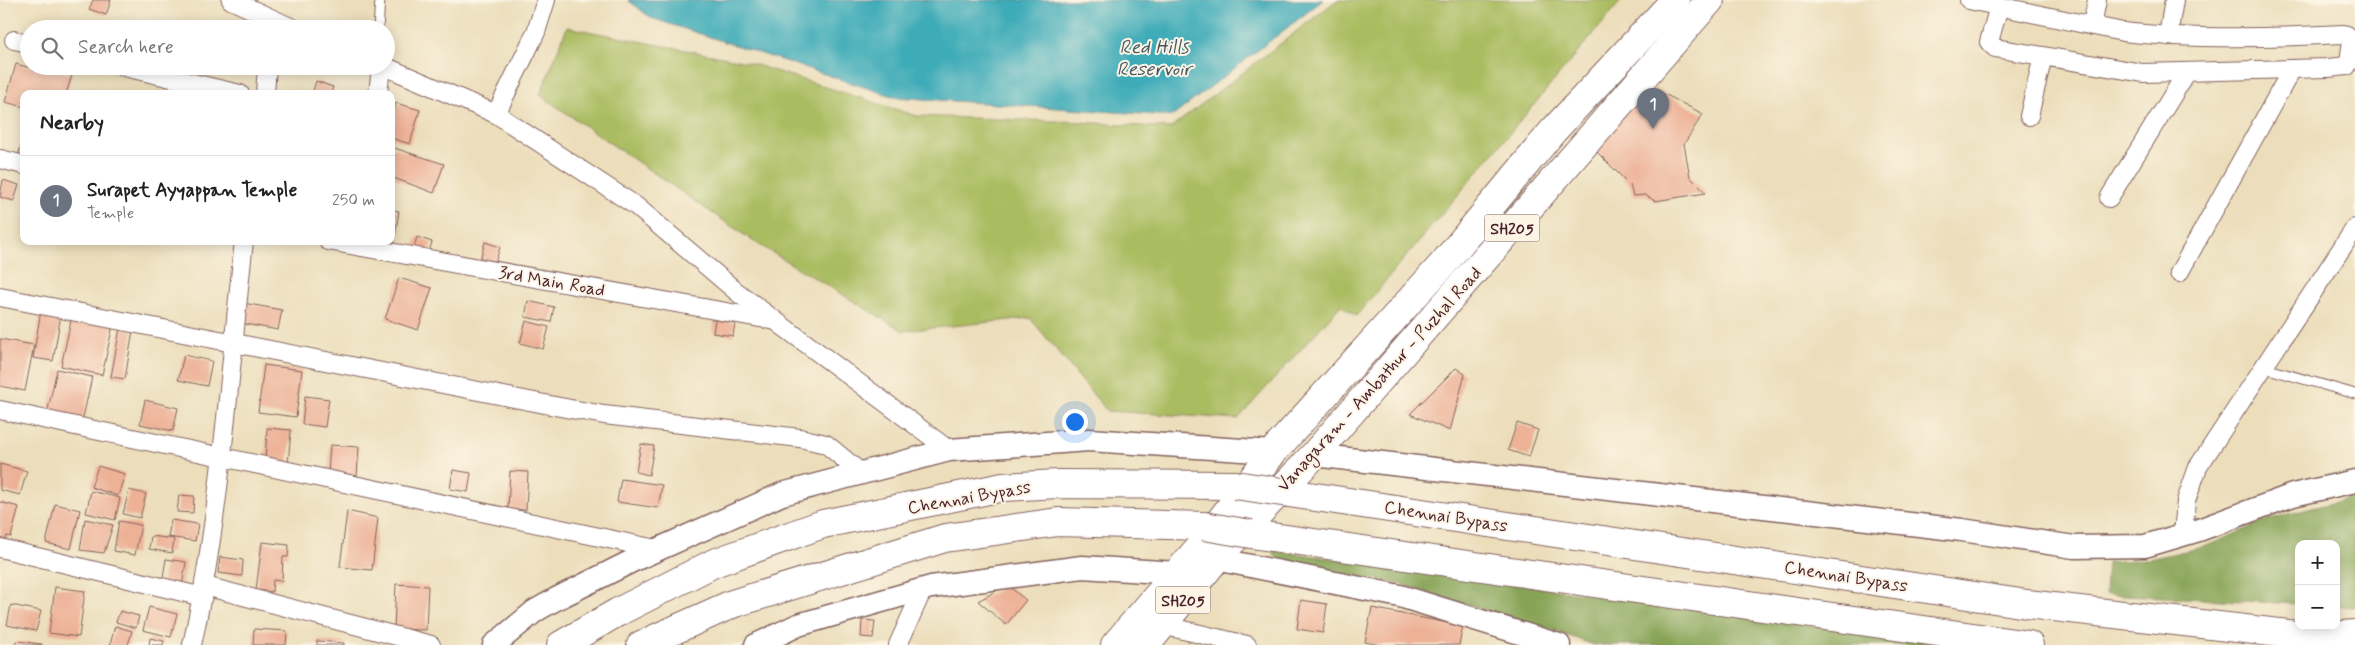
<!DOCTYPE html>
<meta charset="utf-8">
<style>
body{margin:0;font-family:Mynerve,sans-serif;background:#f6f6f6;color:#222}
.controls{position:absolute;right:15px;bottom:15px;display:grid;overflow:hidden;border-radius:10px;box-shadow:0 2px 12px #0003}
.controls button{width:45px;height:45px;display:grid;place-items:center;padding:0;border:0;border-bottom:1px solid #e0e0e0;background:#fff;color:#222;font:25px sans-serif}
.you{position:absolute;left:1074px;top:421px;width:18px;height:18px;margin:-12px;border:4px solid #fff;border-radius:50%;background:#1a73e8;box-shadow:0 0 0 8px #1a73e833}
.badge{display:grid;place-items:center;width:32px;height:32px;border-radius:50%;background:#c8321e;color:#fff;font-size:16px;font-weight:700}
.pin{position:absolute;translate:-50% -41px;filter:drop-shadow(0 1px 2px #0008)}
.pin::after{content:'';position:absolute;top:26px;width:18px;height:15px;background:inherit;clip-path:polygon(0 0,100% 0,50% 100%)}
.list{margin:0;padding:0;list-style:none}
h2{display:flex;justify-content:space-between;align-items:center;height:65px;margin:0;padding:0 20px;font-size:21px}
h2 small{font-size:16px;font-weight:400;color:#767676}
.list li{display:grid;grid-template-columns:32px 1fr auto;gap:15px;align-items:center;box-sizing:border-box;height:90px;padding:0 20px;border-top:1px solid #e0e0e0}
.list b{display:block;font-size:19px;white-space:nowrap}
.list p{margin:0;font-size:16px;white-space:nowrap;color:#767676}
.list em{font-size:16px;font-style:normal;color:#767676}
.icon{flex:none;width:28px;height:28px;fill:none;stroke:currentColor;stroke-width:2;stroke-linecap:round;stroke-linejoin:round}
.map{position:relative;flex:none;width:2355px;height:645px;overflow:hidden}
.search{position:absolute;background:#fff;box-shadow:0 2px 12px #0003;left:20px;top:20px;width:375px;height:55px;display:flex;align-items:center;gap:12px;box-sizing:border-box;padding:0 18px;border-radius:28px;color:#767676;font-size:19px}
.panel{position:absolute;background:#fff;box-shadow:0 2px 12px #0003;left:20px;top:90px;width:375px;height:155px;border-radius:10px}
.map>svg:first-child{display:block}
.green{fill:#aabc60;stroke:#7a6e46}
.forest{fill:#87a456;stroke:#686240}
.water{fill:#3cabb8;stroke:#436572}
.building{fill:#edb196}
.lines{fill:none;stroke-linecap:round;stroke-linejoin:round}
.service-casing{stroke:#83625d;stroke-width:11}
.minor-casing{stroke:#83625d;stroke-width:20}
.tertiary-casing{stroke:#83625d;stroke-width:25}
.primary-casing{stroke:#83625d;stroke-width:30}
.trunk-casing{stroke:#83625d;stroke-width:30}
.motorway-casing{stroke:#83625d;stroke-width:30}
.service{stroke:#fff;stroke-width:9}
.minor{stroke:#fff;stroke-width:18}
.tertiary{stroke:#fff;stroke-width:22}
.primary{stroke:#fff;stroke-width:28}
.trunk{stroke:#fff;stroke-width:28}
.motorway{stroke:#fff;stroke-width:28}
.trunk-bridge-casing{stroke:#83625d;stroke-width:30;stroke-linecap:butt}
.trunk-bridge{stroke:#fff;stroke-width:28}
.labels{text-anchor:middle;stroke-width:4;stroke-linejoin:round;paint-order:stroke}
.shield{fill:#fcf5e5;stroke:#7f5f63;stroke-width:1}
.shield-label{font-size:16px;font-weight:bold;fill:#4a1f2b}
.street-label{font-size:18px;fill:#4a1f2b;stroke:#fcf5e5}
.water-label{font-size:19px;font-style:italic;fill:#445763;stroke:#fcf5e5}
</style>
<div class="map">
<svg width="2355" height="645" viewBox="0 0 2355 645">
<rect width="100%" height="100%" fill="#fcf5e5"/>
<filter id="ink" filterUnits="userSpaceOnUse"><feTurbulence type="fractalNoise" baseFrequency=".02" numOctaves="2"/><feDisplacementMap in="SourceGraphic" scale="10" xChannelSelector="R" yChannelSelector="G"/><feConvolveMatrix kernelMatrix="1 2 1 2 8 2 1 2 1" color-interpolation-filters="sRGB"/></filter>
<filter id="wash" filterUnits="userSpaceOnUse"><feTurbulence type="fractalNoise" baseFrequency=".0096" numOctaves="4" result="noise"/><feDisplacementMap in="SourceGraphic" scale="20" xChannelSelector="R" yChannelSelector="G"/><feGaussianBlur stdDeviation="1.12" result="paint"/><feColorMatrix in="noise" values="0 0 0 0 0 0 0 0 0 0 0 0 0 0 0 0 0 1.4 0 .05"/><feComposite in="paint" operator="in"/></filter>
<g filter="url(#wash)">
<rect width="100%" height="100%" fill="#ecdebb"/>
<path class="green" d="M1337 0H1622L1356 316 1341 305 1238 419 1107 411 1030 318 903 331 753 241 540 95 567 27 747 62 917 116 1081 122 1171 128Z"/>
<g class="forest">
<path d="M2355 497V607L2336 606V544H2299V604L2105 594 2107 562 2148 559 2204 547 2270 519Z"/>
<path d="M1271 550 1952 645H1594L1549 629 1400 584 1280 562Z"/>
</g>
<path class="water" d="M628 0H1323L1173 116 895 97 651 18Z"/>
<g id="blocks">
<g class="building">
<path d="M93 0H111L106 15 89 9Z"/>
<path d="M16 64 27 67 41 66 72 75 66 94H24V107L5 102Z"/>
<path d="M316 81 333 87 331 94H312Z"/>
<path d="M1649 86 1703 114 1684 144 1690 177 1706 193 1655 201 1645 195 1633 196 1630 185 1594 149Z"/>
<path d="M396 103 420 110 410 144 391 138V117Z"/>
<path d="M23 139H24V157L18 156Z"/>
<path d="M391 147 444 164 434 193 391 177Z"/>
<path d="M3 180 19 185 14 201 0 197Z"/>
<path d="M391 210 399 211 392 257 373 241H391Z"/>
<path d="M417 237 432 242 425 264 410 260Z"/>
<path d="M485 242 500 247 492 274 477 270Z"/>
<path d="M399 278 432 288 418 330 385 319Z"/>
<path d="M528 301 554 307 551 322 525 317Z"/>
<path d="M243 303 282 310 278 330 240 323Z"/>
<path d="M41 310 61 314 53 361 33 358Z"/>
<path d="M72 316 113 325 102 375 61 366Z"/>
<path d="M715 320 735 323 733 336 713 333Z"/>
<path d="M526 321 549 327 543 349 520 343Z"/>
<path d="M120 328 133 330 125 379 111 377Z"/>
<path d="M0 339 34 345 25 391 0 386Z"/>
<path d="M184 355 212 361 207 386 178 380Z"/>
<path d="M264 365 302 370 296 417 258 412Z"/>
<path d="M1456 368 1465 374 1450 431 1410 414Z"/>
<path d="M57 369 92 377 82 422 47 414Z"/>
<path d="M305 396 329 399 325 427 302 424Z"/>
<path d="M145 400 178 408 173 431 140 424Z"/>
<path d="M1517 423 1538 430 1529 457 1508 450Z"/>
<path d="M267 428 291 430 288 464 265 463Z"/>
<path d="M641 444 654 446 649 475 636 472Z"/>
<path d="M330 445 359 447 357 476 328 474Z"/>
<path d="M0 464 27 471 20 495 0 490Z"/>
<path d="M98 466 125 474 118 496 91 487Z"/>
<path d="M453 470 471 473 468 492 450 489Z"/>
<path d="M510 471 528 472 526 510 508 509Z"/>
<path d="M621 479 662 485 658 508 617 502Z"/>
<path d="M129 490 146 494 140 518 123 514Z"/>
<path d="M91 491 120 498 115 520 86 513Z"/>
<path d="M179 495 194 496 193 513 177 512Z"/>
<path d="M0 502 19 507 11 537 7 536 5 541 0 540Z"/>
<path d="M55 504 80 510 71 549 46 543Z"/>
<path d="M347 511 378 518 372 570 340 567Z"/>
<path d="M85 519 113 525 104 553 80 550Z"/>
<path d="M171 520 198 524 195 541 168 537Z"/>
<path d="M119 521 141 525 135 555 114 551Z"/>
<path d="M151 536 174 539 172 553 149 549Z"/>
<path d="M262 542 289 545 288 557H283L282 581 273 580 272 592 256 590Z"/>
<path d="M220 557 243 560 242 576 218 573Z"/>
<path d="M166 559 186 562 182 586 162 583Z"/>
<path d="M396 584 428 586 426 630 394 629Z"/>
<path d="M1007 585 1026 600 1006 625 978 601Z"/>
<path d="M55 587 85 591 79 637 49 633Z"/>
<path d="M1301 600 1327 604 1323 633 1297 629Z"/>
<path d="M11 605 41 611 36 631 7 625Z"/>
<path d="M149 607 177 614 171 637 143 630Z"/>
<path d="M1372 608 1463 626 1459 645H1380L1365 642Z"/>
<path d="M120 611 139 616 136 628 116 622Z"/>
<path d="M862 620 875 621 873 638 861 637Z"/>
<path d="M115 626 132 631 128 645H110Z"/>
<path d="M254 629 287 631 286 645H253Z"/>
<path d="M150 638 164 641 163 645H149Z"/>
<path d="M16 641 42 644V645H15Z"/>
<path d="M317 641 344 643V645H317Z"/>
</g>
</g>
</g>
<g filter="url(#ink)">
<use href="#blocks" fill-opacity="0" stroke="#83625d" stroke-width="1"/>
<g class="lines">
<defs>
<g id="service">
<path d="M378 29 380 0"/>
<path d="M2265 368 2355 394"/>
</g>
<g id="minor">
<path d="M231 0 295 29"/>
<path d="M1969 0 2123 32C2195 40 2271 38 2343 34L2347 35 2352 40 2349 62 2347 66 2328 68 2143 73 1995 48 1989 42 1999 6"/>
<path d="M2092 26 2097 0"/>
<path d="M2168 36 2174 0"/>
<path d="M14 40 29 43"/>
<path d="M120 66 240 94"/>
<path d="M384 66 496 114 636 206 737 292 949 450"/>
<path d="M265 94 267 66"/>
<path d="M378 94 381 66"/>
<path d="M496 114 536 32 546 0"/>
<path d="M2029 116 2043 56"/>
<path d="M0 159 24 165"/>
<path d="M2109 198 2187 72"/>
<path d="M328 241 771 320"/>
<path d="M2179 273 2292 69"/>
<path d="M0 297 560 407 604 415 800 438 826 444 861 473"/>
<path d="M0 410 656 549"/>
<path d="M2183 535 2186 501 2198 467 2355 228"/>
<path d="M0 548 203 597"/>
<path d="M205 586 431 645"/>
<path d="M1162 625 1247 645"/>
<path d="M192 645C221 512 229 376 244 241"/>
<path d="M898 645 923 589"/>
</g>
<g id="tertiary">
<path d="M1314 455 1962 530 2074 547 2145 546 2199 530 2293 495 2355 481"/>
<path d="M1216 559 1400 596 1559 645"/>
<path d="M494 645 535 611 556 599 634 560 782 494 949 450 1089 440 1273 452"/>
<path d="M756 645 798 625 931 587 1082 567 1177 573 1190 576"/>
</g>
<g id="primary">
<path d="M1115 645 1204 542 1273 452 1443 264 1553 131 1675 0"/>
<path d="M1146 645 1220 554 1314 455 1710 0"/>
</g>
<g id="trunk">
<path d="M1289 493 2027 604 2315 637 2355 634"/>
<path d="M1251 534 2029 645"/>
<path d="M561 645 618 612 714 563 823 524 1003 487 1058 484 1235 485"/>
<path d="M641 645 732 604 945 538 1058 522 1204 526"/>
</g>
<path id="motorway" d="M2313 645 2315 637"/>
</defs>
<use href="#service" class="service-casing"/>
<use href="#minor" class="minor-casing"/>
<use href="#tertiary" class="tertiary-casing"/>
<use href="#primary" class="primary-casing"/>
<use href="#trunk" class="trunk-casing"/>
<use href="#motorway" class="motorway-casing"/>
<use href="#service" class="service"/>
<use href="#minor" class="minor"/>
<use href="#tertiary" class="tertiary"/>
<use href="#primary" class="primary"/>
<use href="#trunk" class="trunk"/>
<use href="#motorway" class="motorway"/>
<defs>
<g id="trunk-bridge">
<path d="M1235 485 1289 493"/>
<path d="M1204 526 1251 534"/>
</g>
</defs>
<use href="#trunk-bridge" class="trunk-bridge-casing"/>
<use href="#trunk-bridge" class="trunk-bridge"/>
</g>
</g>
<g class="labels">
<g class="shield">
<rect x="1484.5" y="214.5" width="55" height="27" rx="4"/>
<rect x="1155.5" y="586.5" width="55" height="27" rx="4"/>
</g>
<g class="shield-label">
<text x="1512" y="234">SH205</text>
<text x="1183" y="606">SH205</text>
</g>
<g class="street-label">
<text transform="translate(552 281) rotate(10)" y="6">3rd Main Road</text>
<text transform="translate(1379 379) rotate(-48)" y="6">Vanagaram - Ambathur - Puzhal Road</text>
<text transform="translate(969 497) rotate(-10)" y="6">Chennai Bypass</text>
<text transform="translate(1446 516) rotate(9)" y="6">Chennai Bypass</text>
<text transform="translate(1846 576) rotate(9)" y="6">Chennai Bypass</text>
</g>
<g class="water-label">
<text x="1154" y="53">Red Hills<tspan x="1154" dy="22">Reservoir</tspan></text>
</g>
</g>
</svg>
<div class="controls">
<button>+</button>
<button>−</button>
</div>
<div class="you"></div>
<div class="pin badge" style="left:1653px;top:129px;background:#6b7280">1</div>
<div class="search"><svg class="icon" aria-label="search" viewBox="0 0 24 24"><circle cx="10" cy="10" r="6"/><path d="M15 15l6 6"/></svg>Search here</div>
<section class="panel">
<h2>Nearby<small></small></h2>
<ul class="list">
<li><span class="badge" style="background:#6b7280">1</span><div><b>Surapet Ayyappan Temple</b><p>Temple</p></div><em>250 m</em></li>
</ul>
</section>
</div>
